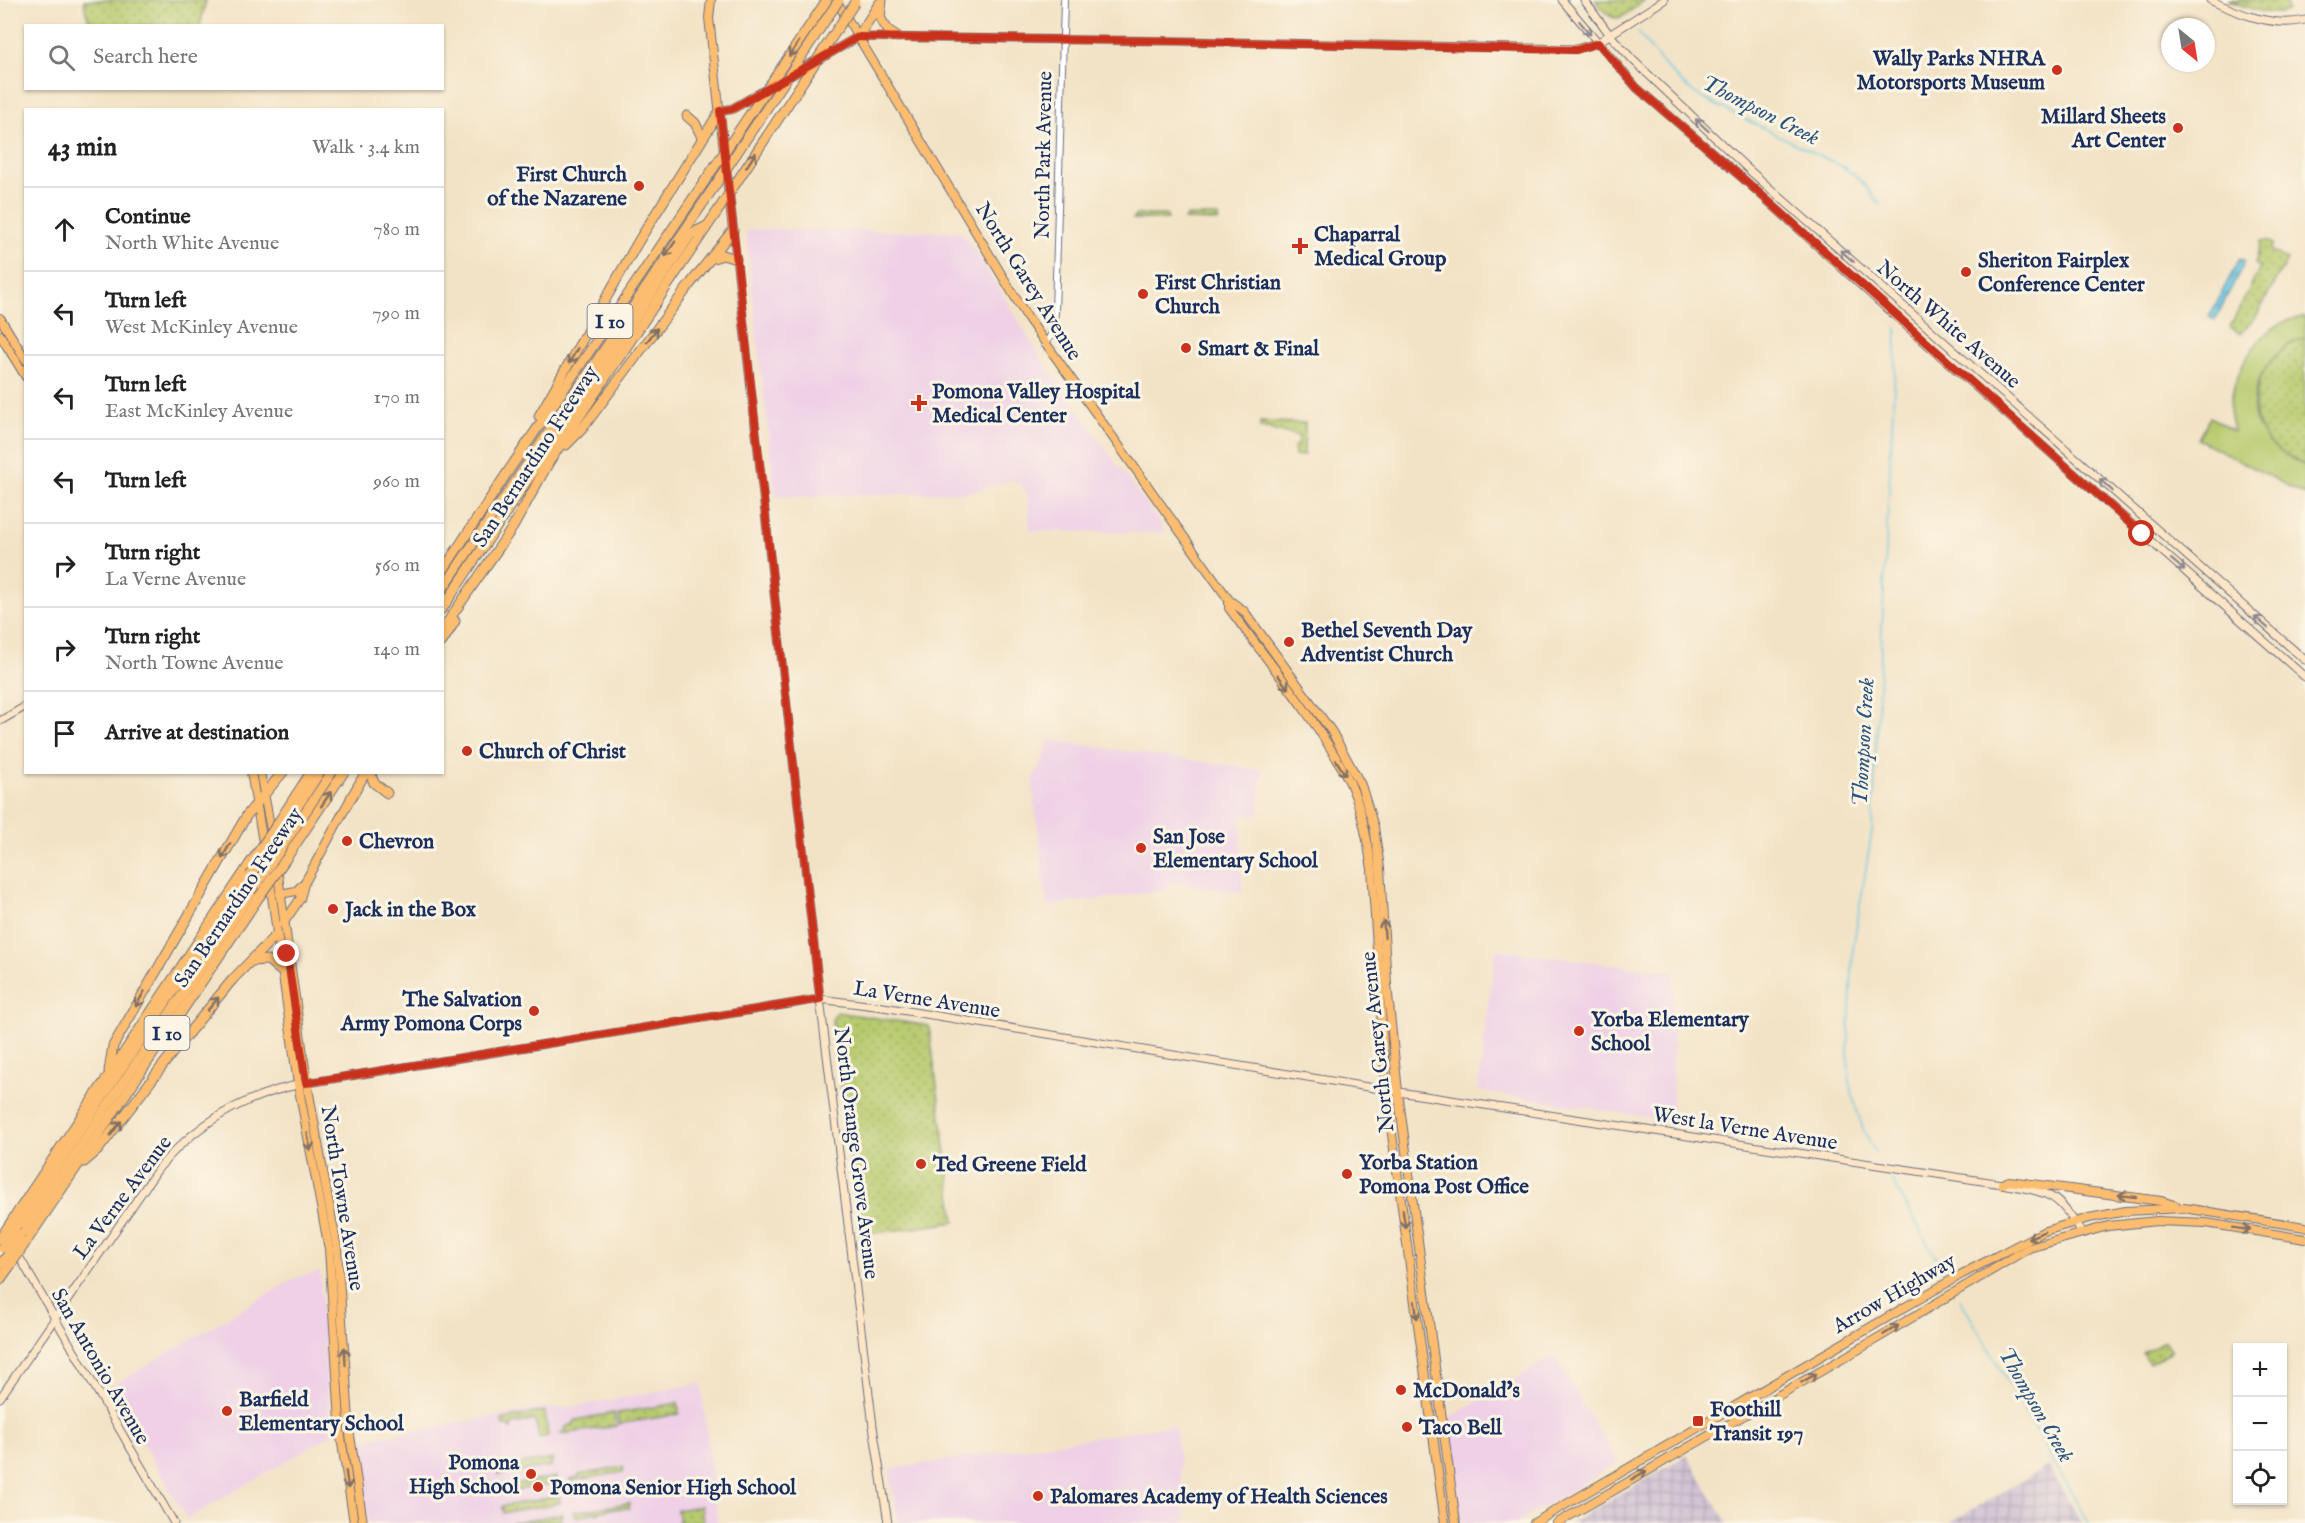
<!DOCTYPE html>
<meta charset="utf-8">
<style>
body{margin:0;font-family:"IM FELL English",serif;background:#f2f2f2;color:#222}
.controls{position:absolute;right:18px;bottom:18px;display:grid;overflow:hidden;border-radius:0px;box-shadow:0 2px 4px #0004}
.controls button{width:54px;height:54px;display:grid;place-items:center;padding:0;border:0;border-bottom:2px solid #e0e0e0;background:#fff;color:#222;font:30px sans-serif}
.compass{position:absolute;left:2161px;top:18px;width:54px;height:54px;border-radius:50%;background:#fff;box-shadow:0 2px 4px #0004;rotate:150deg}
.stop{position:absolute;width:18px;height:18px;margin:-14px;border:4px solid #c8321e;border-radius:50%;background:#fff}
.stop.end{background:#c8321e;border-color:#fff;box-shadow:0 2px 6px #0008}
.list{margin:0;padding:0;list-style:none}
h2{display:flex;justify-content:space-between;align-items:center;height:78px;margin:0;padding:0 24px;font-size:26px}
h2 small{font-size:20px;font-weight:400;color:#767676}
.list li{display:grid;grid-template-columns:39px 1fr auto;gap:18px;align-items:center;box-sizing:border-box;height:84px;padding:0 24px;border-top:2px solid #e0e0e0}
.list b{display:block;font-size:22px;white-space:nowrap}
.list p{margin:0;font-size:20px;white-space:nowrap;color:#767676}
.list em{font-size:20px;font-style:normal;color:#767676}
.icon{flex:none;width:33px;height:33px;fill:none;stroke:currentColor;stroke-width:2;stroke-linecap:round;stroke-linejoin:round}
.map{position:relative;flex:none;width:2305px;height:1523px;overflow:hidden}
.search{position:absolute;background:#fff;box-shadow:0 2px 4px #0004;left:24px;top:24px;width:420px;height:66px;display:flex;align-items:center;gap:15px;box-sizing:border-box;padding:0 21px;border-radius:0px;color:#767676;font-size:22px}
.panel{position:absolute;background:#fff;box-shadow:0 2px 4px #0004;left:24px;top:108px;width:420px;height:666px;border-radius:0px}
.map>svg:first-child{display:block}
.built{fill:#efd0e6}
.industrial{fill:url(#industrial-grid)}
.grass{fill:url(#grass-dots);stroke:#6a7c66;stroke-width:1.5}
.pitch{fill:#b8ca6e;stroke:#6a7c66;stroke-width:1.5}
.water{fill:url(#water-waves);stroke:#3e7a9e;stroke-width:1.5}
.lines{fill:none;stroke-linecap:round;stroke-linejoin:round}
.stream{stroke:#61c4de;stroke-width:1.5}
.tertiary-casing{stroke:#676e82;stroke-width:8}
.secondary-casing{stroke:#676e82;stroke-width:9}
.primary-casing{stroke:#676e82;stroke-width:10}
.motorway-casing{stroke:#676e82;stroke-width:11}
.tertiary{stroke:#fff;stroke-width:6}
.secondary{stroke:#fee5c5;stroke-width:7}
.primary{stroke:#fcbd6f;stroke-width:8}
.motorway{stroke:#fcbd6f;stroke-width:9}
.motorway-bridge-casing{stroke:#676e82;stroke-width:11;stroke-linecap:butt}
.motorway-bridge{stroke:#fcbd6f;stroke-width:9}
.oneway{stroke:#8c8a92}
.oneway2{stroke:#806f66}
.route{stroke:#c8321e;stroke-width:8}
.poi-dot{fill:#c8321e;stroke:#fcf5e5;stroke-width:2}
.labels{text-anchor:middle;stroke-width:6;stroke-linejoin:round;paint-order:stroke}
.shield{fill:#fcf5e5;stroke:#5e6a86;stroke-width:1.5}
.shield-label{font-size:20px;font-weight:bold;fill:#1b2f5e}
.poi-label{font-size:21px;font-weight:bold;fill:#1b2f5e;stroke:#fcf5e5;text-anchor:start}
.street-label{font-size:21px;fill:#1b2f5e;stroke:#fcf5e5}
.water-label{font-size:22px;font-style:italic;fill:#2c547e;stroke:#fcf5e5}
</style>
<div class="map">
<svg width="2305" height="1523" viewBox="0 0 2305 1523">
<defs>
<pattern id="industrial-grid" width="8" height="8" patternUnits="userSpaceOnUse" patternTransform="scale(1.5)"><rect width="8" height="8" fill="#cdbed2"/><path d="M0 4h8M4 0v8" fill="none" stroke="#a69bae"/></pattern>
<pattern id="grass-dots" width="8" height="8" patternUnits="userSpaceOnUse" patternTransform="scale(1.5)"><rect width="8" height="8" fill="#b8ca6e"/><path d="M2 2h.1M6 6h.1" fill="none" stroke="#95a45e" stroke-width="1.8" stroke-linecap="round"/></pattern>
<pattern id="water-waves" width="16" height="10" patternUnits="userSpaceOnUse" patternTransform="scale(1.5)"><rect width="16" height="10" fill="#61c4de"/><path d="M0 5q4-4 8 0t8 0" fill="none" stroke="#4fa0b7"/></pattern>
</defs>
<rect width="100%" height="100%" fill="#fcf5e5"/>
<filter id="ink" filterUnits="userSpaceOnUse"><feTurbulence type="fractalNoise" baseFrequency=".0167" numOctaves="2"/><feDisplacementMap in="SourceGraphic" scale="12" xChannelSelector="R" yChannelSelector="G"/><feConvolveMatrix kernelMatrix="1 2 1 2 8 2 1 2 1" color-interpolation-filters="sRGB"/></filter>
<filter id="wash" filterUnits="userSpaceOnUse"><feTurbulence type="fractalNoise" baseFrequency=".008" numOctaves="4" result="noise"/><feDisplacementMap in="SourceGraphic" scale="24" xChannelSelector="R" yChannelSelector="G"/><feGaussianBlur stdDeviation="1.35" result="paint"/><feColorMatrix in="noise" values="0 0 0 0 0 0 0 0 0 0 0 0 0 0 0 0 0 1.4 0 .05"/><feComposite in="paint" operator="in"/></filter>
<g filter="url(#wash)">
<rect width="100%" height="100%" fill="#f3e3c6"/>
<g class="built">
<path d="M751 229 961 232 983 263 1044 363 1167 533 1030 531 1027 493 1020 484 1011 480 971 492 775 497 746 232Z"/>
<path d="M1048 740 1262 770 1258 815H1241L1242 893 1167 881 1168 890 1047 906 1033 788 1034 777 1047 752Z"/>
<path d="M1500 950 1674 972 1672 1121 1478 1091 1495 953Z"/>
<path d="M320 1272 331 1435 187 1519 110 1387 297 1277Z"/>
<path d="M1554 1356 1618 1463 1516 1523H1462L1449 1418Z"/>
<path d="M701 1383 718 1523H368L358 1450 357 1445 362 1440 541 1408 571 1407Z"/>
<path d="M1175 1425 1186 1523H898L889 1469Z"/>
</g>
<g class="industrial">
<path d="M1687 1455 1727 1523H1570Z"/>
<path d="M2048 1466 2082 1523H1949Z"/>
</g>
<g class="grass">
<path d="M84 0H206L200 26 91 25 86 13Z"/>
<path d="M1594 0H1645C1620 18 1617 29 1594 0Z"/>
<path d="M2228 0H2285L2288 10C2272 19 2244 6 2228 0Z"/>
<path d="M1136 215H1167L1168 219H1133Z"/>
<path d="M1187 216H1218L1219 221 1184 220Z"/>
<path d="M2261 241H2267L2273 244 2270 250 2287 260 2256 317 2241 334 2230 327 2260 268 2255 264Z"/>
<path d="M2302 338H2305V466C2296 461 2284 457 2277 450 2244 422 2251 377 2282 350 2288 345 2296 342 2302 338Z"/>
<path d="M1260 422 1305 423 1304 455 1295 456 1294 447 1298 443 1299 437C1289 430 1277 435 1269 428H1260Z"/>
<path d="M836 1012 929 1026 955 1222 861 1235 832 1020Z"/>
<path d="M2164 1341 2171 1352 2149 1364 2143 1353Z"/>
<path d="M678 1403 679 1414 619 1424 617 1413Z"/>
<path d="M545 1411 548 1436 539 1438 535 1420 512 1424 511 1429 508 1425 503 1426 502 1420Z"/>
<path d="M614 1413 616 1426 561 1434 567 1426 572 1425 576 1420Z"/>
<path d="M553 1459 551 1466 498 1475 497 1468Z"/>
<path d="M623 1467 624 1472 570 1481V1479L579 1477V1475Z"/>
<path d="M556 1477 557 1483 501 1493 500 1487Z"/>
<path d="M559 1496 560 1503 503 1513 502 1506Z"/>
<path d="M630 1503 629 1508 609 1509 597 1513 592 1512 590 1514 577 1517 573 1512Z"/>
<path d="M701 1506 703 1522 679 1523 677 1510Z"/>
<path d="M562 1514 560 1521 511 1523Z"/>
</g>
<path class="pitch" d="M2305 317V338C2272 346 2244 391 2257 423 2266 446 2285 455 2305 466V495L2198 439 2210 417 2234 431C2233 424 2230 415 2230 408 2233 369 2263 319 2305 317Z"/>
<path class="water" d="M2240 258 2245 261 2215 320 2209 317Z"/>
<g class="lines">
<g class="stream">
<path d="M1638 32C1657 58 1675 80 1702 98L1845 168 1861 181 1880 204"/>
<path d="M1875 1152 1864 1131 1855 1105 1849 1077 1848 1052 1853 948 1872 831 1897 327"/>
<path d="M1891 1179 1945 1274"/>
<path d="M1960 1299 2089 1523"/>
</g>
</g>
</g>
<g filter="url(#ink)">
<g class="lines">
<defs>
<path id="tertiary" d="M1045 345 1051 335 1055 313 1064 0"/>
<g id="secondary">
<path d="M1562 0 1637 88 1740 176 1887 309 2305 677"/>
<path d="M1584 0 1610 35 1633 60 1748 169 2305 660"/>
<path d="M2210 0C2237 13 2274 28 2305 20"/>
<path d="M858 37 1178 41 1576 49 1597 43 1664 0"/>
<path d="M733 230 820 999 873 1426 888 1523"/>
<path d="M0 721 26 706"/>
<path d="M17 1253 174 1523"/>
<path d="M0 1398 158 1169C197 1122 246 1094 307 1083L820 999 883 1007 1386 1090 2002 1184C2047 1193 2056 1190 2081 1232"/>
</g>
<g id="primary">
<path d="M711 0 709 18 733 230"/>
<path d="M836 0 1027 317 1229 600 1244 611 1332 732 1361 785 1374 827 1380 868 1387 985 1398 1092 1456 1523"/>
<path d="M720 111 732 109 858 37"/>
<path d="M0 318 26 360"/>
<path d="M0 335 26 377"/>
<path d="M1229 600V608C1269 663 1314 716 1346 775 1361 803 1367 838 1372 869L1386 1090 1445 1523"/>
<path d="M251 772 271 889 298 1084 329 1249 341 1437 354 1523"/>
<path d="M260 772 272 836"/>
<path d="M275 854 307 1083 337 1248 350 1435 363 1523"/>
<path d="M280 894 296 891 302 885"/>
<path d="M283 924 300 899 304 884 351 798"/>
<path d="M2002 1184 2009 1181 2161 1201 2177 1206"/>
<path d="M1534 1523 1962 1274 2045 1231 2089 1218 2126 1211 2184 1208 2305 1227"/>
<path d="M1557 1523 1861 1348 2029 1248 2108 1226 2157 1221 2206 1223 2305 1239"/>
</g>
<g id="motorway">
<path d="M882 0 880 18 888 30 898 37"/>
<path d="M858 37 879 4"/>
<path d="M687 116 695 123 702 137"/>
<path d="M710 259 723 255 736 259"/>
<path d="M539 416 638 242 720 111"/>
<path d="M566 445 582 429 691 283 733 230"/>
<path d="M442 572 505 476 715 166"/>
<path d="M442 590 716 184"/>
<path d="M442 609 691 234 707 226"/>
<path d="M442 630 513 527 549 462 719 209"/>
<path d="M442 642 455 621"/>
<path d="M370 772 374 783 387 793"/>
<path d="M351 798 366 772"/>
<path d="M278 823 311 772"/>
<path d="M280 833 320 772"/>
<path d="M282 847 332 772"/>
<path d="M285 860 344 772"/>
<path d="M251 961 268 960 281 971"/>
<path d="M109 1071 113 1046 247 815 283 772"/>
<path d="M84 1162 98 1150 177 1047 233 979 276 935"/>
<path d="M13 1219 249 865"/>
<path d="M17 1225 250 876"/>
<path d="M21 1234 257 884"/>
<path d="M26 1242 259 897"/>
<path d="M0 1265 7 1256"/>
<path d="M0 1280 12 1263"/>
</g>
</defs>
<use href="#tertiary" class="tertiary-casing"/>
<use href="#secondary" class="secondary-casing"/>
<use href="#primary" class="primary-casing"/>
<use href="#motorway" class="motorway-casing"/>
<use href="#tertiary" class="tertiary"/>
<use href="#secondary" class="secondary"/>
<use href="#primary" class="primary"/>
<use href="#motorway" class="motorway"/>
<defs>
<g id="motorway-bridge">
<path d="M715 166 827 0"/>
<path d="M716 184 839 0"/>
<path d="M719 209 855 2"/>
<path d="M249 865 278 823"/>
<path d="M250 876 280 833"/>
<path d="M257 884 282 847"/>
<path d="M259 897 285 860"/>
<path d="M0 1239 13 1219"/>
<path d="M2 1248 17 1225"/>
<path d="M7 1256 21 1234"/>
<path d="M12 1263 26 1242"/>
</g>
</defs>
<use href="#motorway-bridge" class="motorway-bridge-casing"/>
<use href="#motorway-bridge" class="motorway-bridge"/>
</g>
<defs><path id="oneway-shaft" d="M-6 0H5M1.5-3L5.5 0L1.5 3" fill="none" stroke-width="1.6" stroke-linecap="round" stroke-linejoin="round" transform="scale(1.5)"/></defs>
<g class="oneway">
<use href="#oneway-shaft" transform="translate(1585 28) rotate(51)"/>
<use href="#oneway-shaft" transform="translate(1702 125) rotate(-137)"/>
<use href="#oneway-shaft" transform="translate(1847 256) rotate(-139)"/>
<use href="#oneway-shaft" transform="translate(2106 485) rotate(-138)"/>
<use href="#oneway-shaft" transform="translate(2178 565) rotate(41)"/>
<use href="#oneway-shaft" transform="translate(2261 622) rotate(-139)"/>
</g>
<g class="oneway2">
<use href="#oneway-shaft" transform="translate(794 49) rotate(124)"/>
<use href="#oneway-shaft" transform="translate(751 160) rotate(-57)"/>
<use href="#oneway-shaft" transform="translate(670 249) rotate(125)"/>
<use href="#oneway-shaft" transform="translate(652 335) rotate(-53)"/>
<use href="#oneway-shaft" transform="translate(573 356) rotate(120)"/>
<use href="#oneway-shaft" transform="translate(1283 682) rotate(54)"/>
<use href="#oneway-shaft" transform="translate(1341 768) rotate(58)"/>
<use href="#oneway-shaft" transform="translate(326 799) rotate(-56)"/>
<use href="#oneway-shaft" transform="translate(226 851) rotate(120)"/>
<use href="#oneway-shaft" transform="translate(1384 929) rotate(-94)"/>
<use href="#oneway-shaft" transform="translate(140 999) rotate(120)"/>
<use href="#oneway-shaft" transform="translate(213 1004) rotate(-50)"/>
<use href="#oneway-shaft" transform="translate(116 1128) rotate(-53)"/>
<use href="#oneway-shaft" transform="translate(309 1142) rotate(80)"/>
<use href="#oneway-shaft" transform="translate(2127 1196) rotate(-173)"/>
<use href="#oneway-shaft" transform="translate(1404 1219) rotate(82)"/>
<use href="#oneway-shaft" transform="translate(2242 1229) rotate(9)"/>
<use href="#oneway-shaft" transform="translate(2036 1235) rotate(157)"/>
<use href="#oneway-shaft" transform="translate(1416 1310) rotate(82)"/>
<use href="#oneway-shaft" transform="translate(1891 1330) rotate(-32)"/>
<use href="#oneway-shaft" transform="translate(345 1356) rotate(-93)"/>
<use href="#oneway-shaft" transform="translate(1809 1378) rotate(-30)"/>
<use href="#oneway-shaft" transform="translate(1639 1475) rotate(-30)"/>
<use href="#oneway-shaft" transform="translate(347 1480) rotate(82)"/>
</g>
</g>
<g class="lines" filter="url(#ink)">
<path class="route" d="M287 954 306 1083 820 999 720 111 732 109 858 37 1178 41 1576 50 1598 43 1637 88 1740 176 2142 534"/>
</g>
<g class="poi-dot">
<circle cx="2057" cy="70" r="6"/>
<circle cx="2178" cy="128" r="6"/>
<circle cx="639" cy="186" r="6"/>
<path d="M1297 237h6v6h6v6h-6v6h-6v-6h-6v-6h6z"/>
<circle cx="1966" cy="272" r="6"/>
<circle cx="1143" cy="294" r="6"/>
<circle cx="1186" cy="348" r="6"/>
<path d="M916 394h6v6h6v6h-6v6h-6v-6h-6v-6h6z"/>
<circle cx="1289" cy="642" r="6"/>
<circle cx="467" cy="751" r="6"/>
<circle cx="347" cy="841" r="6"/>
<circle cx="1141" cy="848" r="6"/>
<circle cx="333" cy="909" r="6"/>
<circle cx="534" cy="1011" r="6"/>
<circle cx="1579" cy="1031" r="6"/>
<circle cx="921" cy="1164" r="6"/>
<circle cx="1347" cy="1174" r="6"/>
<circle cx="1401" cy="1390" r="6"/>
<circle cx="227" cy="1411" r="6"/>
<rect x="1692" y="1415" width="12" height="12" rx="3"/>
<circle cx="1407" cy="1427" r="6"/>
<circle cx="531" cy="1474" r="6"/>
<circle cx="538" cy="1487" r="6"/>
<circle cx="1038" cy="1496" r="6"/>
</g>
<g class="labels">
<g class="shield">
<rect x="587.5" y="304" width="45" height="34" rx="4.5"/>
<rect x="144.5" y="1016" width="45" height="34" rx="4.5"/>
</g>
<g class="shield-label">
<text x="610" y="328">I 10</text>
<text x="167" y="1040">I 10</text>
</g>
<g class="poi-label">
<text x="2045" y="65" text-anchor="end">Wally Parks NHRA<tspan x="2045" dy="24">Motorsports Museum</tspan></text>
<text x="2166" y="123" text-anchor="end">Millard Sheets<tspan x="2166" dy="24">Art Center</tspan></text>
<text x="627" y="181" text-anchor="end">First Church<tspan x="627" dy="24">of the Nazarene</tspan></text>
<text x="1314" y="241">Chaparral<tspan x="1314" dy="24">Medical Group</tspan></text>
<text x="1978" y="267">Sheriton Fairplex<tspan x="1978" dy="24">Conference Center</tspan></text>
<text x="1155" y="289">First Christian<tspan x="1155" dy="24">Church</tspan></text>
<text x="1198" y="355">Smart &amp; Final</text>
<text x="932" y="398">Pomona Valley Hospital<tspan x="932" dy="24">Medical Center</tspan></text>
<text x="1301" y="637">Bethel Seventh Day<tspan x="1301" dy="24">Adventist Church</tspan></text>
<text x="479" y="758">Church of Christ</text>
<text x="1153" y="843">San Jose<tspan x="1153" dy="24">Elementary School</tspan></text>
<text x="359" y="848">Chevron</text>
<text x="345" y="916">Jack in the Box</text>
<text x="522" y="1006" text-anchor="end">The Salvation<tspan x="522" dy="24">Army Pomona Corps</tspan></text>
<text x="1591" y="1026">Yorba Elementary<tspan x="1591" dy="24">School</tspan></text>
<text x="1359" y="1169">Yorba Station<tspan x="1359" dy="24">Pomona Post Office</tspan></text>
<text x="933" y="1171">Ted Greene Field</text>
<text x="1413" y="1397">McDonald's</text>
<text x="239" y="1406">Barfield<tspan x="239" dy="24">Elementary School</tspan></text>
<text x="1710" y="1416">Foothill<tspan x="1710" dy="24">Transit 197</tspan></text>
<text x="1419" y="1434">Taco Bell</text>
<text x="519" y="1469" text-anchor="end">Pomona<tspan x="519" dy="24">High School</tspan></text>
<text x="550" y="1494">Pomona Senior High School</text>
<text x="1050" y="1503">Palomares Academy of Health Sciences</text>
</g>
<g class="street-label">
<text transform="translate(1043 155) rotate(-89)" y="7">North Park Avenue</text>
<text transform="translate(1029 281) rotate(58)" y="7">North Garey Avenue</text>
<text transform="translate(1949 324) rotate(41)" y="7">North White Avenue</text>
<text transform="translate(535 456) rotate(-57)" y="7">San Bernardino Freeway</text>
<text transform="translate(238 897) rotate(-56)" y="7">San Bernardino Freeway</text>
<text transform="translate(927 999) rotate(9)" y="7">La Verne Avenue</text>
<text transform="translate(1377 1042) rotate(-96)" y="7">North Garey Avenue</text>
<text transform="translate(1745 1128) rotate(9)" y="7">West la Verne Avenue</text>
<text transform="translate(857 1153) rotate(83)" y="7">North Orange Grove Avenue</text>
<text transform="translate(122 1197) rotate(-53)" y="7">La Verne Avenue</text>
<text transform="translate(343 1198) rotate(81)" y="7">North Towne Avenue</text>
<text transform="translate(1894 1293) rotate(-30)" y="7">Arrow Highway</text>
<text transform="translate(101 1366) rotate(60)" y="7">San Antonio Avenue</text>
</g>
<g class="water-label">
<text transform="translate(1761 109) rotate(27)" y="8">Thompson Creek</text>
<text transform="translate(1862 742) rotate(-87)" y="8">Thompson Creek</text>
<text transform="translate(2037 1404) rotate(60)" y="8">Thompson Creek</text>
</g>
</g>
</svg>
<div class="controls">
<button>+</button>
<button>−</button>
<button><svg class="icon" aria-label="locate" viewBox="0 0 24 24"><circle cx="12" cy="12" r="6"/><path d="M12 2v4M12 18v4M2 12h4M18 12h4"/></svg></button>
</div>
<svg class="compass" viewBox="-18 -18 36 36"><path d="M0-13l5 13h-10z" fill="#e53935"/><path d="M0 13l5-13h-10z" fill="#767676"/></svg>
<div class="stop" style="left:2142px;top:534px"></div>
<div class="stop end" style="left:287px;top:954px"></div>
<div class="search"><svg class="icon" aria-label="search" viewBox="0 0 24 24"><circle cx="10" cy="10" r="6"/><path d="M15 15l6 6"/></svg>Search here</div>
<section class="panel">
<h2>43 min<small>Walk · 3.4 km</small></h2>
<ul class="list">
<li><svg class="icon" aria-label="ahead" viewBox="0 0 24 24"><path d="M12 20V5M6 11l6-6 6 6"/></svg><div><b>Continue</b><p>North White Avenue</p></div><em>780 m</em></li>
<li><svg class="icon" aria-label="left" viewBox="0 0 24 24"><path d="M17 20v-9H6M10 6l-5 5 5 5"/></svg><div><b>Turn left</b><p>West McKinley Avenue</p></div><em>790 m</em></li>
<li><svg class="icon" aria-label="left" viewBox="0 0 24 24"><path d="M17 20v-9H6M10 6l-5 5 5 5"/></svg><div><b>Turn left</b><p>East McKinley Avenue</p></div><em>170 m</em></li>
<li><svg class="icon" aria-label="left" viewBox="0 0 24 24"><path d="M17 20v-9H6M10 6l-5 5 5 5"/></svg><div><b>Turn left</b></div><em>960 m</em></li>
<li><svg class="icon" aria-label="right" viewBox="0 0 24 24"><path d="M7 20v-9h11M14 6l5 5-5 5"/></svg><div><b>Turn right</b><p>La Verne Avenue</p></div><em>560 m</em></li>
<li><svg class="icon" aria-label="right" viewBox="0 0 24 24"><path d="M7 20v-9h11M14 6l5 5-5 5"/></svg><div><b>Turn right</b><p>North Towne Avenue</p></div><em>140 m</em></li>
<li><svg class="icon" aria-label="arrive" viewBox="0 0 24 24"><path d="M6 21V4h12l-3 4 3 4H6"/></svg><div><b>Arrive at destination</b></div></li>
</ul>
</section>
</div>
